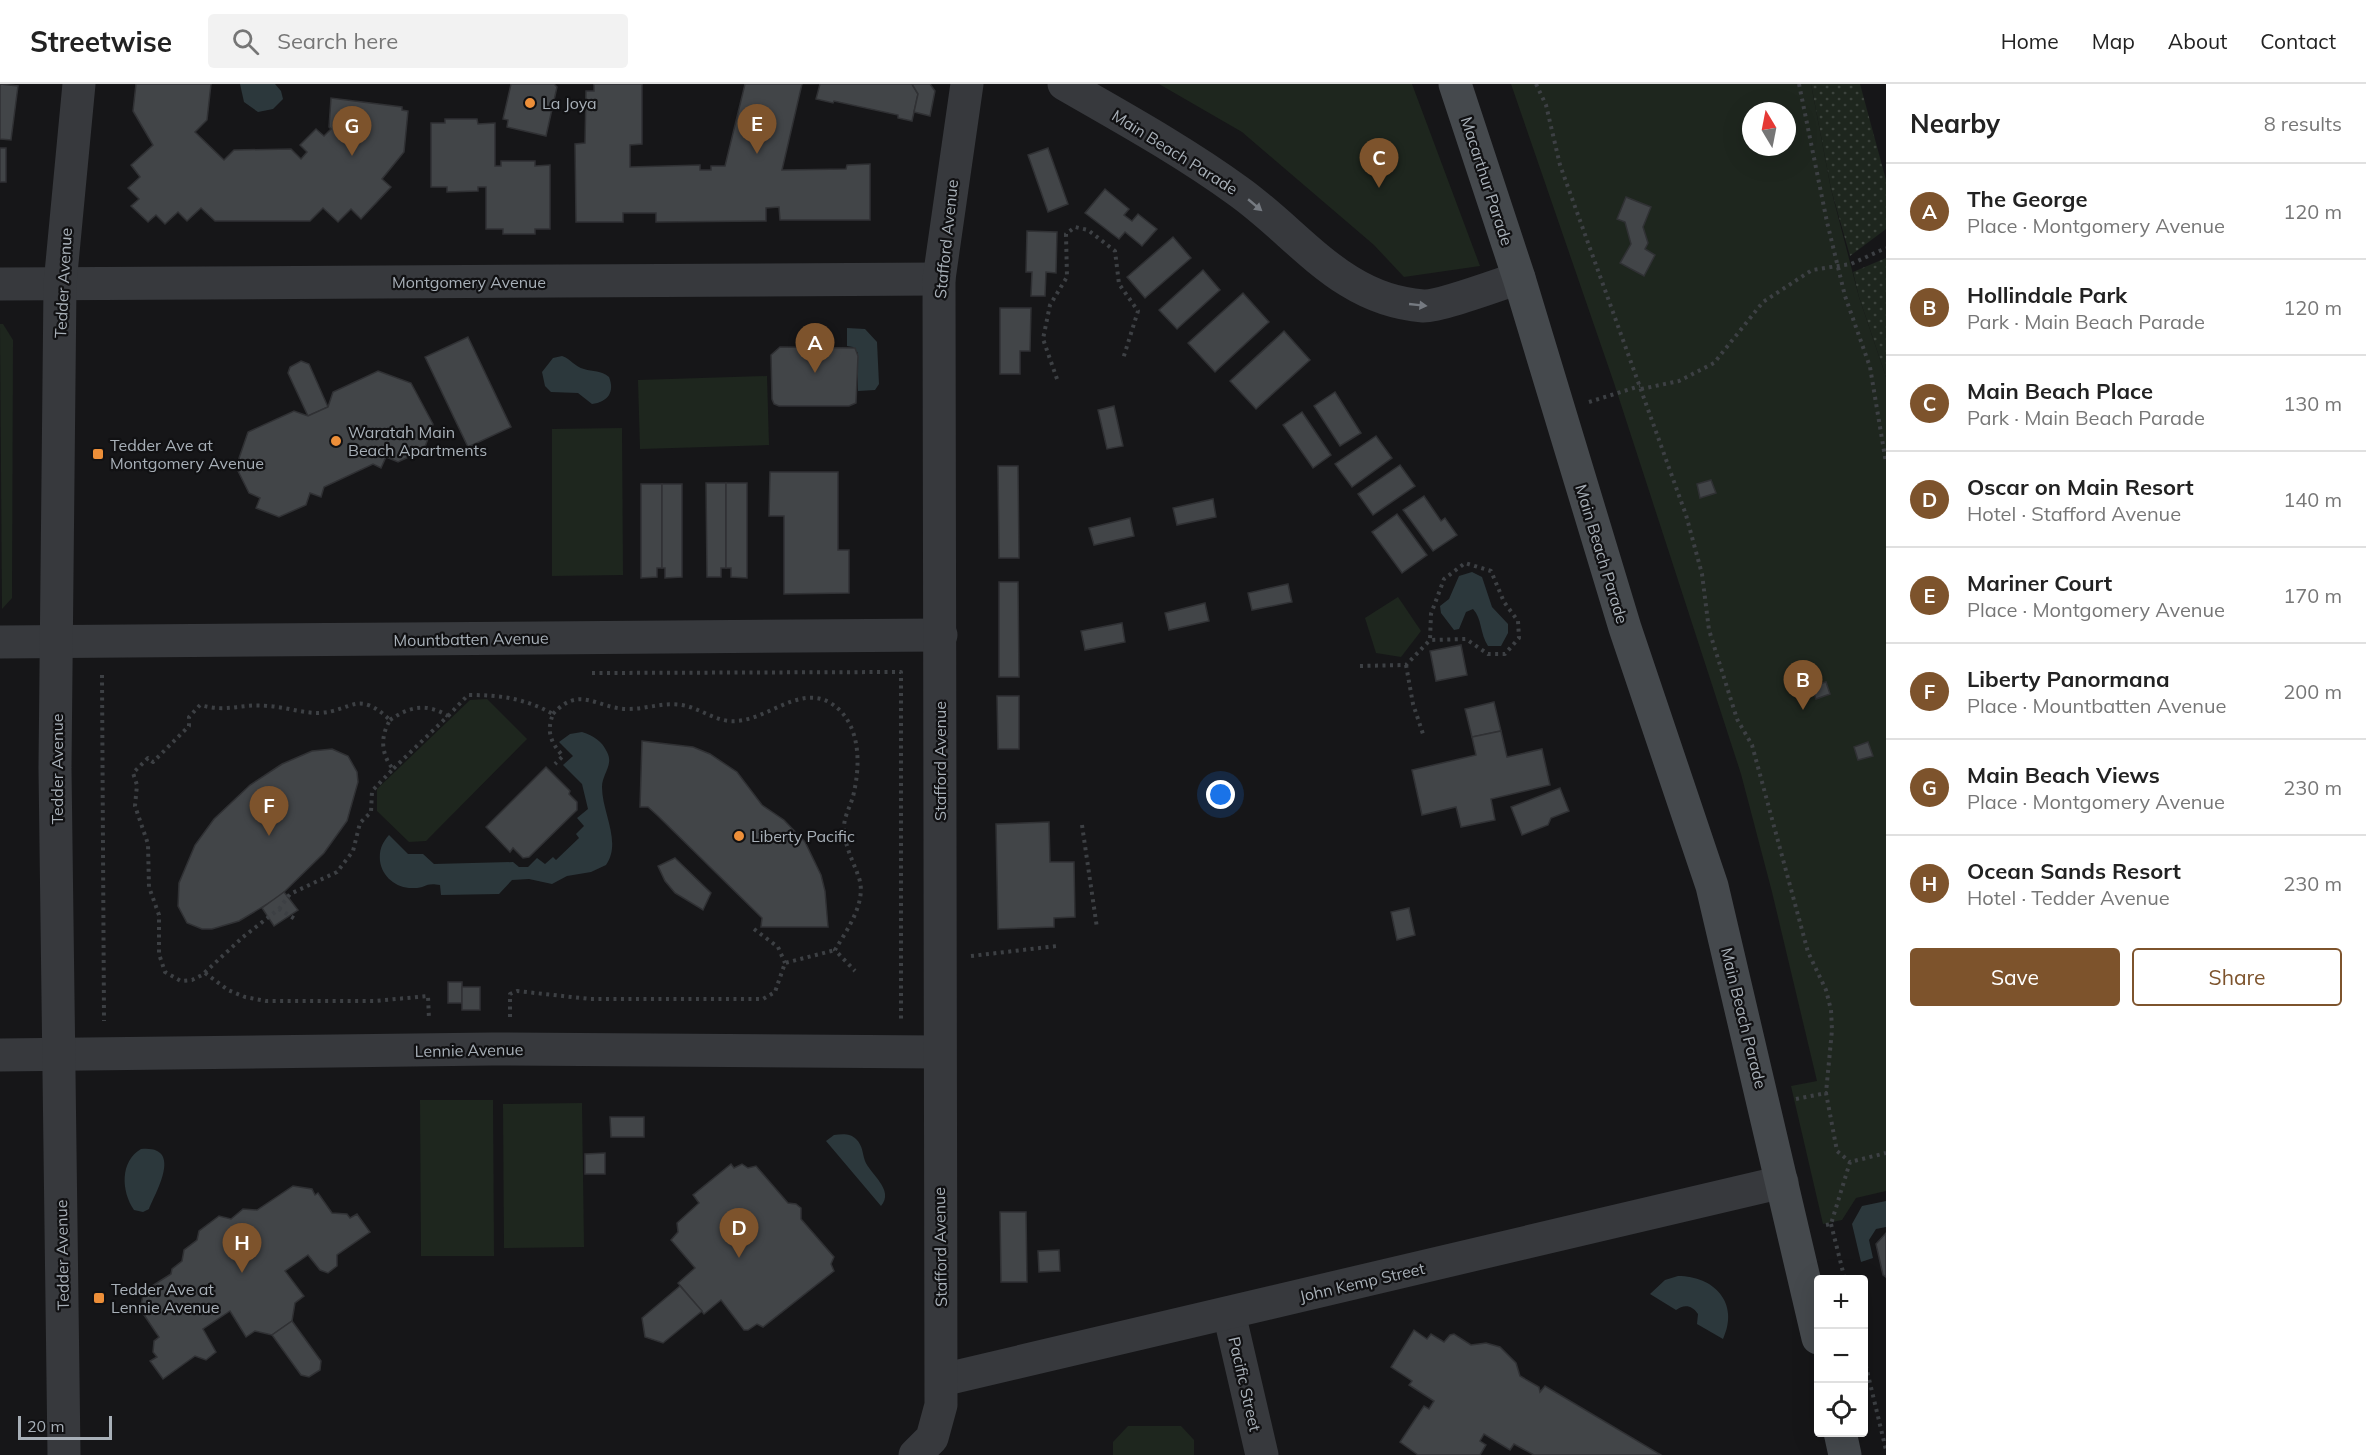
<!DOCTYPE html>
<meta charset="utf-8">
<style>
body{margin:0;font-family:Mulish,sans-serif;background:#f2f2f2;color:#222}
.controls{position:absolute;right:18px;bottom:18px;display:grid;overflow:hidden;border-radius:6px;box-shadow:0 6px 24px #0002}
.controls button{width:54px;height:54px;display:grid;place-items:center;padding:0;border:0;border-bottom:2px solid #e0e0e0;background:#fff;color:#222;font:30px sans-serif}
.compass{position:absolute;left:1742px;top:18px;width:54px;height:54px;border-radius:50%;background:#fff;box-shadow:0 6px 24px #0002;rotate:350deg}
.scale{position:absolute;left:18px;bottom:15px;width:94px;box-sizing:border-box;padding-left:6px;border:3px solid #a8b0b8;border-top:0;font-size:16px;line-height:21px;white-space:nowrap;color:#a8b0b8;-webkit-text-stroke:4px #111113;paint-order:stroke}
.you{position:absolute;left:1221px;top:711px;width:21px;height:21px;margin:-15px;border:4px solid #fff;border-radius:50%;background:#1a73e8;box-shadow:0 0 0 9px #1a73e833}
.badge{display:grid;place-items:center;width:39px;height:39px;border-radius:50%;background:#7d532c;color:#fff;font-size:20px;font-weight:700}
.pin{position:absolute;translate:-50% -50px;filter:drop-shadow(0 2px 3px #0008)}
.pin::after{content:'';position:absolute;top:32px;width:21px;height:18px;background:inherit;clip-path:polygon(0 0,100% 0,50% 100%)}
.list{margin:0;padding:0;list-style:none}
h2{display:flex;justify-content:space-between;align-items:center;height:78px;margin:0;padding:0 24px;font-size:26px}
h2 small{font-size:20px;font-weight:400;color:#767676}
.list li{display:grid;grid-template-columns:39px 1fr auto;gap:18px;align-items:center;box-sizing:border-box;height:96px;padding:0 24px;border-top:2px solid #e0e0e0}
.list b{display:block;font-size:22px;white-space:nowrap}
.list p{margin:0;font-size:20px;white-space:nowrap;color:#767676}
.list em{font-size:20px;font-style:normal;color:#767676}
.actions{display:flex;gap:12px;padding:18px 24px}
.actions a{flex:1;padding:14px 0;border:2px solid #7d532c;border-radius:6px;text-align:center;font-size:21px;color:#7d532c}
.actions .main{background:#7d532c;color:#fff}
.icon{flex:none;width:33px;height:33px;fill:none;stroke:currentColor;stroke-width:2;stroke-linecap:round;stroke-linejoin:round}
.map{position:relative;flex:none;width:1886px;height:1371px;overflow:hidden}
header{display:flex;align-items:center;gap:36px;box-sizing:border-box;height:84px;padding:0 30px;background:#fff;border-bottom:2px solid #e0e0e0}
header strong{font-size:28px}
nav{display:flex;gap:33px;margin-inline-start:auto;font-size:21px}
.search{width:420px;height:54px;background:#f2f2f2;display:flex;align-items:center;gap:15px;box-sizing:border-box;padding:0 21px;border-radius:6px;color:#767676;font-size:22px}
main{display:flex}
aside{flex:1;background:#fff}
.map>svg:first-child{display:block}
.grass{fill:url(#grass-dots)}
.park{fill:#1e261e;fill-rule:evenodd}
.water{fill:#2c383c}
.building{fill:#424548;stroke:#303134;stroke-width:1.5}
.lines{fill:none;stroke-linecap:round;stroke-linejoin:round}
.path{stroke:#3d4044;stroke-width:4;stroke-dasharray:3 4.5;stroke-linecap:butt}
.street{stroke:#37393d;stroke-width:33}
.secondary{stroke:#45494d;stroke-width:33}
.oneway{fill:#757a81}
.poi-dot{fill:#ed8f39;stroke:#111113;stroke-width:2}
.labels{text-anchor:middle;stroke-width:4.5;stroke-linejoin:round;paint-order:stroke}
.poi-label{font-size:16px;fill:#a8b0b8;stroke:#111113;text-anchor:start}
.street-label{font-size:16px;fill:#a8b0b8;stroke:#111113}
</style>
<header>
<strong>Streetwise</strong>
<div class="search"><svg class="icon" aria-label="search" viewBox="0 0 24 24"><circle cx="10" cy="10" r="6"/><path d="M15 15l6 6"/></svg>Search here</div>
<nav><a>Home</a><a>Map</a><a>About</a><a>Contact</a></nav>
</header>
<main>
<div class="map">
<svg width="1886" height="1371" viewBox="0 0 1886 1371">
<defs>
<pattern id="grass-dots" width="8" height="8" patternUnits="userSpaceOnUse" patternTransform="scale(1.5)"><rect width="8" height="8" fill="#1e261e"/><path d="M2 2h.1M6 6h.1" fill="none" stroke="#3c433d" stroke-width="1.8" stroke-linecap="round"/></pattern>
</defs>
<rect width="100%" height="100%" fill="#161618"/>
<g class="grass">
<path d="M1811 0H1860L1886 96V145L1850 172 1831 105Z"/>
<path d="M1886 174V293L1859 213 1853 188Z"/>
</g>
<g class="park">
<path d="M1159 0H1412L1480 182 1404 193 1374 161 1242 48Z"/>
<path d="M1511 0H1811L1831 105 1859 213 1886 293V1107L1856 1114 1842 1136 1823 1140 1791 1002 1817 997 1772 808 1741 690 1614 299ZM1751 27H1787V63H1751Z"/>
<path d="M0 240H3L13 256 12 514 2 525Z"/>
<path d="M767 292 769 361 640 365 638 296Z"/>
<path d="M622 344 623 491 552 492V345Z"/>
<path d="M1398 513 1421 547 1401 573 1376 569 1365 534Z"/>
<path d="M487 615 527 655 426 757 409 758 377 727V705L470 616Z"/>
<path d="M420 1016H493L494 1172H421Z"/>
<path d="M582 1019 584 1163 504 1164 503 1020Z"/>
<path d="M1128 1342H1181L1194 1356V1371H1113V1358Z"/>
</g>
<g class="water">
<path d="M240 0H275L281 7 283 15 273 25 258 28 244 18Z"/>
<path d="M847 244 865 245 877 258 879 300 875 306 858 307V269L853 263 847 262Z"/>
<path d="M562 272C571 275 575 283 584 285 593 288 601 286 609 293 615 308 608 318 592 320L578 309 551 308 545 302 542 288 553 274Z"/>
<path d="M1472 488 1482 493 1492 523 1508 540V549L1501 562H1488C1480 550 1482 534 1473 525L1466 528 1459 545 1454 546 1441 529 1440 522 1449 515 1459 492Z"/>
<path d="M582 648C594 652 602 657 607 668 614 681 602 690 602 703 602 729 622 758 606 781L591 788 567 792 552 800 529 795 512 796 499 810 441 811 440 801C425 798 426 804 414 804 397 805 382 793 380 777 379 766 382 759 389 751L408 770H423L434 780 513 778 519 783H528L537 774 545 780 553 773 556 776 579 754 576 750 584 742 577 734 588 725 582 700 563 681 573 672 559 658 570 650Z"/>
<path d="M834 1051C842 1050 850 1049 856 1055 863 1062 862 1068 865 1077 870 1090 895 1106 881 1122L826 1057Z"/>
<path d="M141 1065C184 1061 156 1108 149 1125L143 1128 134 1126C121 1107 120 1077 141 1065Z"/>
<path d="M1886 1117V1143L1876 1145 1869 1156 1873 1174 1861 1178 1852 1140 1862 1122Z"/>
<path d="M1678 1192C1714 1192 1740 1219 1723 1255L1697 1240 1698 1230C1692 1221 1684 1220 1676 1226L1650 1210 1665 1196Z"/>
</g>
<g class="building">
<path d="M0 0 18 2 11 56 0 55Z"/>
<path d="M136 0H211L207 36 195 48 224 76 234 66 291 65 301 75 307 68 300 61 316 45 324 52 331 45 329 43 331 14 402 23V26L408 27 404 68 382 95 391 103 361 135 351 125 338 138 323 124 310 137H215L201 124 187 137 178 128 165 140 156 131 148 138 131 122 139 115 128 104 140 93 131 81 153 61 133 27Z"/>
<path d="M511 0H554L557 3 546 52 507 43 508 36 503 35Z"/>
<path d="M594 0H642V60L630 61V83L700 81V86H711V82H725L745 0H802L782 86 846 85 847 81 870 80V136H780L779 123 766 124V137L656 138V129H623V138H576L575 60 585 59 586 7H594Z"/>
<path d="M820 0H912L918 10 912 37 898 34V31L834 17 833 19 816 15Z"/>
<path d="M912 0H930L935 7 930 32 914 28 918 10Z"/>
<path d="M445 35H477L478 40 495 39V82H501V77H535V82L550 81V145H535V150H503V145H486V103H478V107L447 108V103H431V39H445Z"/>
<rect x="0" y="64" width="6" height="34"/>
<path d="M1048 64 1068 120 1048 128 1028 71Z"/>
<path d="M1105 105 1129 125 1124 131 1132 137 1138 130 1157 145 1142 162 1125 148 1119 155 1085 129Z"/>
<path d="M1626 113 1651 123 1643 143 1648 159 1645 165 1655 171 1644 192 1620 179 1631 160 1625 138 1617 135Z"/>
<path d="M1027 147 1057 148 1056 189 1046 188 1045 212H1031L1032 188H1026Z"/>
<path d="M1173 153 1191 174 1145 214 1127 193Z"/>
<path d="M1203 186 1220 206 1177 245 1159 226Z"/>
<path d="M1243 209 1269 238 1215 288 1188 259Z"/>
<path d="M1000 224H1031L1030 267H1020V290H1000Z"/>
<path d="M1284 247 1310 276 1256 325 1230 297Z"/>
<path d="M468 253 511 343 468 363 425 273Z"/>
<path d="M780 263 855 264 858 272 856 319 849 322H779L774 320 772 315 771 271Z"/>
<path d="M301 277 309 280 328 323 308 332 288 289 290 283Z"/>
<path d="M378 287 411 299 433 340 424 366 398 378 386 373 381 384 373 380 324 403 321 413 310 409 306 421 279 433 256 424 260 414 249 409 236 383 248 348 294 327 308 332 328 323 333 308Z"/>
<path d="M1335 308 1361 349 1340 362 1314 322Z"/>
<path d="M1114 322 1123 362 1107 365 1098 326Z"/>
<path d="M1302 328 1331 371 1313 384 1283 341Z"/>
<path d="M1376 352 1392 374 1352 403 1335 380Z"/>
<path d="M1400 381 1415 402 1373 431 1358 410Z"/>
<path d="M998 382H1018L1019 474H999Z"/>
<path d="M770 388H838V466H849V509L784 510V432H769Z"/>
<path d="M1711 396 1716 409 1700 414 1697 400Z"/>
<path d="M706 399H726V484H721V493H707Z"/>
<path d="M726 399H747V494L731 493V484H726Z"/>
<path d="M641 400H662V484H657V493L641 494Z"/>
<path d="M662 400H682V493L665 494V484H662Z"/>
<path d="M1424 412 1441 437 1445 434 1457 451 1433 467 1403 426Z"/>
<path d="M1213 415 1216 433 1177 441 1173 424Z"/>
<path d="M1397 430 1427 471 1402 489 1372 448Z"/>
<path d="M1130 434 1134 452 1094 461 1089 444Z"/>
<path d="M999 498H1018L1019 593H999Z"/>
<path d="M1288 500 1292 518 1252 526 1248 509Z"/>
<path d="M1205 519 1209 537 1169 546 1165 529Z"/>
<path d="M1122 539 1125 558 1085 566 1081 547Z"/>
<path d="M1461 561 1467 591 1436 597 1430 567Z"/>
<path d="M1826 598 1830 610 1816 615 1811 602Z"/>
<path d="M997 612H1019V665H998Z"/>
<path d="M1494 618 1501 647 1472 653 1465 625Z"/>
<path d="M1501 647 1507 673 1542 665 1550 701 1491 715 1495 736 1461 743 1456 723 1422 731 1412 686 1476 671 1472 653Z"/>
<path d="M642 657 693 663 710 670 737 688 762 721 784 736 805 758 821 791 825 807 828 843H761L762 834 658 732 648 723H640Z"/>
<path d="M1868 658 1873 672 1858 676 1854 663Z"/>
<path d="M332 665 348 672 357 688 358 698 347 737 324 769 279 813 239 837 212 845H202L187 839 178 822 179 799 195 761 214 735 250 701 282 680 312 667Z"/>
<path d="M546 683 570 707 569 710 577 718V726L529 773 523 774 513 764 510 768 486 743Z"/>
<path d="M1560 704 1569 727 1551 734 1548 741 1522 751 1511 723Z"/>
<path d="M1049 738 1050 778H1074L1075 833 1054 834V843L998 845 996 740Z"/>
<path d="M675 774 711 809 703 826 675 809 665 797 658 782Z"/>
<path d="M284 808 298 826 274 842 262 824Z"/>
<path d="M1409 824 1415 851 1397 856 1391 828Z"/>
<rect x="448" y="898" width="14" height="21"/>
<rect x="462" y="903" width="18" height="23"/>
<path d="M610 1033H644V1053H611Z"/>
<path d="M605 1069V1090H585V1070Z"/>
<path d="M731 1080 734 1084 742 1080 748 1084 756 1082 788 1119 796 1120 801 1124V1135L834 1173 831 1180 834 1187 763 1243 757 1240 748 1246H744L721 1216 704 1230 678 1199 695 1184 671 1156 678 1148 677 1139 699 1119 693 1111Z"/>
<path d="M293 1102 312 1105 315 1111 318 1109 332 1129 347 1130 350 1134 357 1130 370 1148 337 1171V1182L328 1189 320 1186 308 1171 285 1187 304 1212 295 1219 292 1237 272 1251 255 1247 246 1253 230 1227 203 1245 216 1268 206 1276 195 1272 163 1295 150 1277 157 1273 153 1268 154 1257 159 1253 140 1225 144 1207 171 1190 172 1185 182 1177 184 1166 197 1156 199 1147 219 1132 231 1135 243 1125 257 1126Z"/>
<path d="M1000 1128H1026L1027 1198H1001Z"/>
<path d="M1886 1149V1193L1883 1191 1876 1160Z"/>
<path d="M1059 1166 1060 1187 1039 1188 1038 1167Z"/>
<path d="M680 1202 702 1227 663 1259 645 1253 642 1234Z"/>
<path d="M292 1237 321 1277 320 1286 309 1293 301 1291 272 1251Z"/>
<path d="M1414 1246 1427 1255 1431 1250 1444 1258 1450 1251 1454 1250 1471 1261 1486 1259 1500 1263 1516 1279 1520 1292 1539 1303 1540 1308 1545 1302 1661 1371H1534L1514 1360 1510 1366 1484 1350 1480 1357 1486 1361 1480 1371H1418L1400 1358 1424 1322 1429 1325 1434 1317 1409 1301 1412 1297 1391 1283Z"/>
</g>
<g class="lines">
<g class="path">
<path d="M1536 0 1546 21 1560 81 1686 431 1702 490 1709 546 1737 635 1752 661 1808 868 1826 906 1831 926 1832 946 1826 1009"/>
<path d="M1799 0 1827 138 1845 212 1870 283 1886 379"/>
<path d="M1057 295 1043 255 1050 221 1067 193 1066 150 1075 143 1088 146 1115 167 1119 200 1138 227 1123 275"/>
<path d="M1641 305 1679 297 1714 279 1763 218 1812 186 1851 180 1886 164"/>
<path d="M1589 318 1640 302"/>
<path d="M1406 581 1413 620 1424 653"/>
<path d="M1360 582 1406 581 1430 556 1431 530 1444 495 1465 479 1491 487 1504 518 1518 537 1519 554 1505 570H1488L1466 555 1430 556"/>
<path d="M592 589 901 588V935H898"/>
<path d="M102 591 104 937"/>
<path d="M553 630C580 600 597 625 628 625 647 625 663 618 682 621 699 624 712 635 729 637 764 640 796 601 829 618 860 636 861 677 854 708 852 720 845 729 844 742 844 762 853 776 859 794 867 818 847 846 835 866L855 887"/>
<path d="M448 632 468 611C500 611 524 614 553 630 546 648 551 659 563 672L555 680"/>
<path d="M390 636C410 622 427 619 448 632L393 685"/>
<path d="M1082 741 1097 844"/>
<path d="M279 825 290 810 337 788 353 767 360 739 371 728 372 707 393 685C381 670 380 653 390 636 357 605 353 627 319 629 302 629 285 623 268 622 242 619 228 629 200 621L189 633V642L153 678 148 674 133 689 137 701 135 722 148 760 149 803 159 831V870L165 888 181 897 192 896 202 891 243 853 279 825 295 835"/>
<path d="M754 845 778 863 785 879"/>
<path d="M971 872 1057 862"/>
<path d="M205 889 228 906 245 913 266 917H375L428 912 429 935"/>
<path d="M510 933V910L517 907 590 915H763L775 908 785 879 835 866"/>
<path d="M1796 1015 1826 1009 1837 1067 1850 1078"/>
<path d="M1831 1140 1845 1196"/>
<path d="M1826 1141 1831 1140 1850 1078 1886 1069"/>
<path d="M1864 1274 1886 1366"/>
</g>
<g class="street">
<path d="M1064 0C1123 34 1183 67 1238 107 1300 151 1341 216 1423 222 1439 223 1500 200 1519 194"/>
<path d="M0 200 939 195"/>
<path d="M0 558 941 551"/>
<path d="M0 971 492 965 938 968"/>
<path d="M1229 1229 1262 1371"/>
<path d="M942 1296 1782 1098"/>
<path d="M64 1371 55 684 60 200 79 0"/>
<path d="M915 1371 932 1354 941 1321 939 195 967 0"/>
</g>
<g class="secondary">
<path d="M1455 0 1519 194 1625 544 1712 802 1818 1254"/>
<path d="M1840 1348 1845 1371"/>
</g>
</g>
<defs><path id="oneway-solid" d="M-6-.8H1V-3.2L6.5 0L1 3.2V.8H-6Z" transform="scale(1.5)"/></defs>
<g class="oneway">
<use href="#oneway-solid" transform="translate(1255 121) rotate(40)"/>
<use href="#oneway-solid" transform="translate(1418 221) rotate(6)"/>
</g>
<g class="poi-dot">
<circle cx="530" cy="19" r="6"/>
<circle cx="336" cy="357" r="6"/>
<rect x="92" y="364" width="12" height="12" rx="3"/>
<circle cx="739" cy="752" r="6"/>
<rect x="93" y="1208" width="12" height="12" rx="3"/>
</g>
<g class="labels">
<g class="poi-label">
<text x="542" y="25">La Joya</text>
<text x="348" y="354">Waratah Main<tspan x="348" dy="18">Beach Apartments</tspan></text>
<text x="110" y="367">Tedder Ave at<tspan x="110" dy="18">Montgomery Avenue</tspan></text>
<text x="751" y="758">Liberty Pacific</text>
<text x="111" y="1211">Tedder Ave at<tspan x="111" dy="18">Lennie Avenue</tspan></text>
</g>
<g class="street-label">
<text transform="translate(1175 68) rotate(32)" y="6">Main Beach Parade</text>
<text transform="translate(1487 97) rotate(72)" y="6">Macarthur Parade</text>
<text transform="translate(946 155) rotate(-84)" y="6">Stafford Avenue</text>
<text x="469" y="204">Montgomery Avenue</text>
<text transform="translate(63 199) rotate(-87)" y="6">Tedder Avenue</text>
<text transform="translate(1602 470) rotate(73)" y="6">Main Beach Parade</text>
<text transform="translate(471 555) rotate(-1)" y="6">Mountbatten Avenue</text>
<text transform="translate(940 677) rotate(-90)" y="6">Stafford Avenue</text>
<text transform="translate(57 685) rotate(-90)" y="6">Tedder Avenue</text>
<text transform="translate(1744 934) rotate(76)" y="6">Main Beach Parade</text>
<text transform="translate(469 966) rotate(-1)" y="6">Lennie Avenue</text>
<text transform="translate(940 1163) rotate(-91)" y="6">Stafford Avenue</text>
<text transform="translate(62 1171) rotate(-91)" y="6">Tedder Avenue</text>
<text transform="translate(1362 1198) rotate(-13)" y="6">John Kemp Street</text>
<text transform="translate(1245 1300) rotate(77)" y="6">Pacific Street</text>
</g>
</g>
</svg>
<div class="controls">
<button>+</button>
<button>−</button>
<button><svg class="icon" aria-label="locate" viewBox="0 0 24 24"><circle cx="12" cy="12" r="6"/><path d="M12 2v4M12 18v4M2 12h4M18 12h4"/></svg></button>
</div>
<svg class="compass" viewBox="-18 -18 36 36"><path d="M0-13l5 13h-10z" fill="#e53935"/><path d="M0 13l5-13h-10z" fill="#767676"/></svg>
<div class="scale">20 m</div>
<div class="you"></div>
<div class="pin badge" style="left:815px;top:289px">A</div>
<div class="pin badge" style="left:1803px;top:626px">B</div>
<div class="pin badge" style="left:1379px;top:104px">C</div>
<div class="pin badge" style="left:739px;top:1174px">D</div>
<div class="pin badge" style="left:757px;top:70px">E</div>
<div class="pin badge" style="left:269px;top:752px">F</div>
<div class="pin badge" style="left:352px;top:72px">G</div>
<div class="pin badge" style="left:242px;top:1189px">H</div>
</div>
<aside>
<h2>Nearby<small>8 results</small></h2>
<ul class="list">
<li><span class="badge">A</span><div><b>The George</b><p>Place · Montgomery Avenue</p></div><em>120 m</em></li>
<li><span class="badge">B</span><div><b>Hollindale Park</b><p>Park · Main Beach Parade</p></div><em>120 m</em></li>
<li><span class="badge">C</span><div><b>Main Beach Place</b><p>Park · Main Beach Parade</p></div><em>130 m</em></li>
<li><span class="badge">D</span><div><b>Oscar on Main Resort</b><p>Hotel · Stafford Avenue</p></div><em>140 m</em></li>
<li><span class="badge">E</span><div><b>Mariner Court</b><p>Place · Montgomery Avenue</p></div><em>170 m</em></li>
<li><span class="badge">F</span><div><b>Liberty Panormana</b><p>Place · Mountbatten Avenue</p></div><em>200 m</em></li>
<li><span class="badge">G</span><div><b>Main Beach Views</b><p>Place · Montgomery Avenue</p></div><em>230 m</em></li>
<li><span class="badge">H</span><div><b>Ocean Sands Resort</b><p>Hotel · Tedder Avenue</p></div><em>230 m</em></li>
</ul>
<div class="actions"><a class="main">Save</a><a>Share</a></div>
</aside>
</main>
